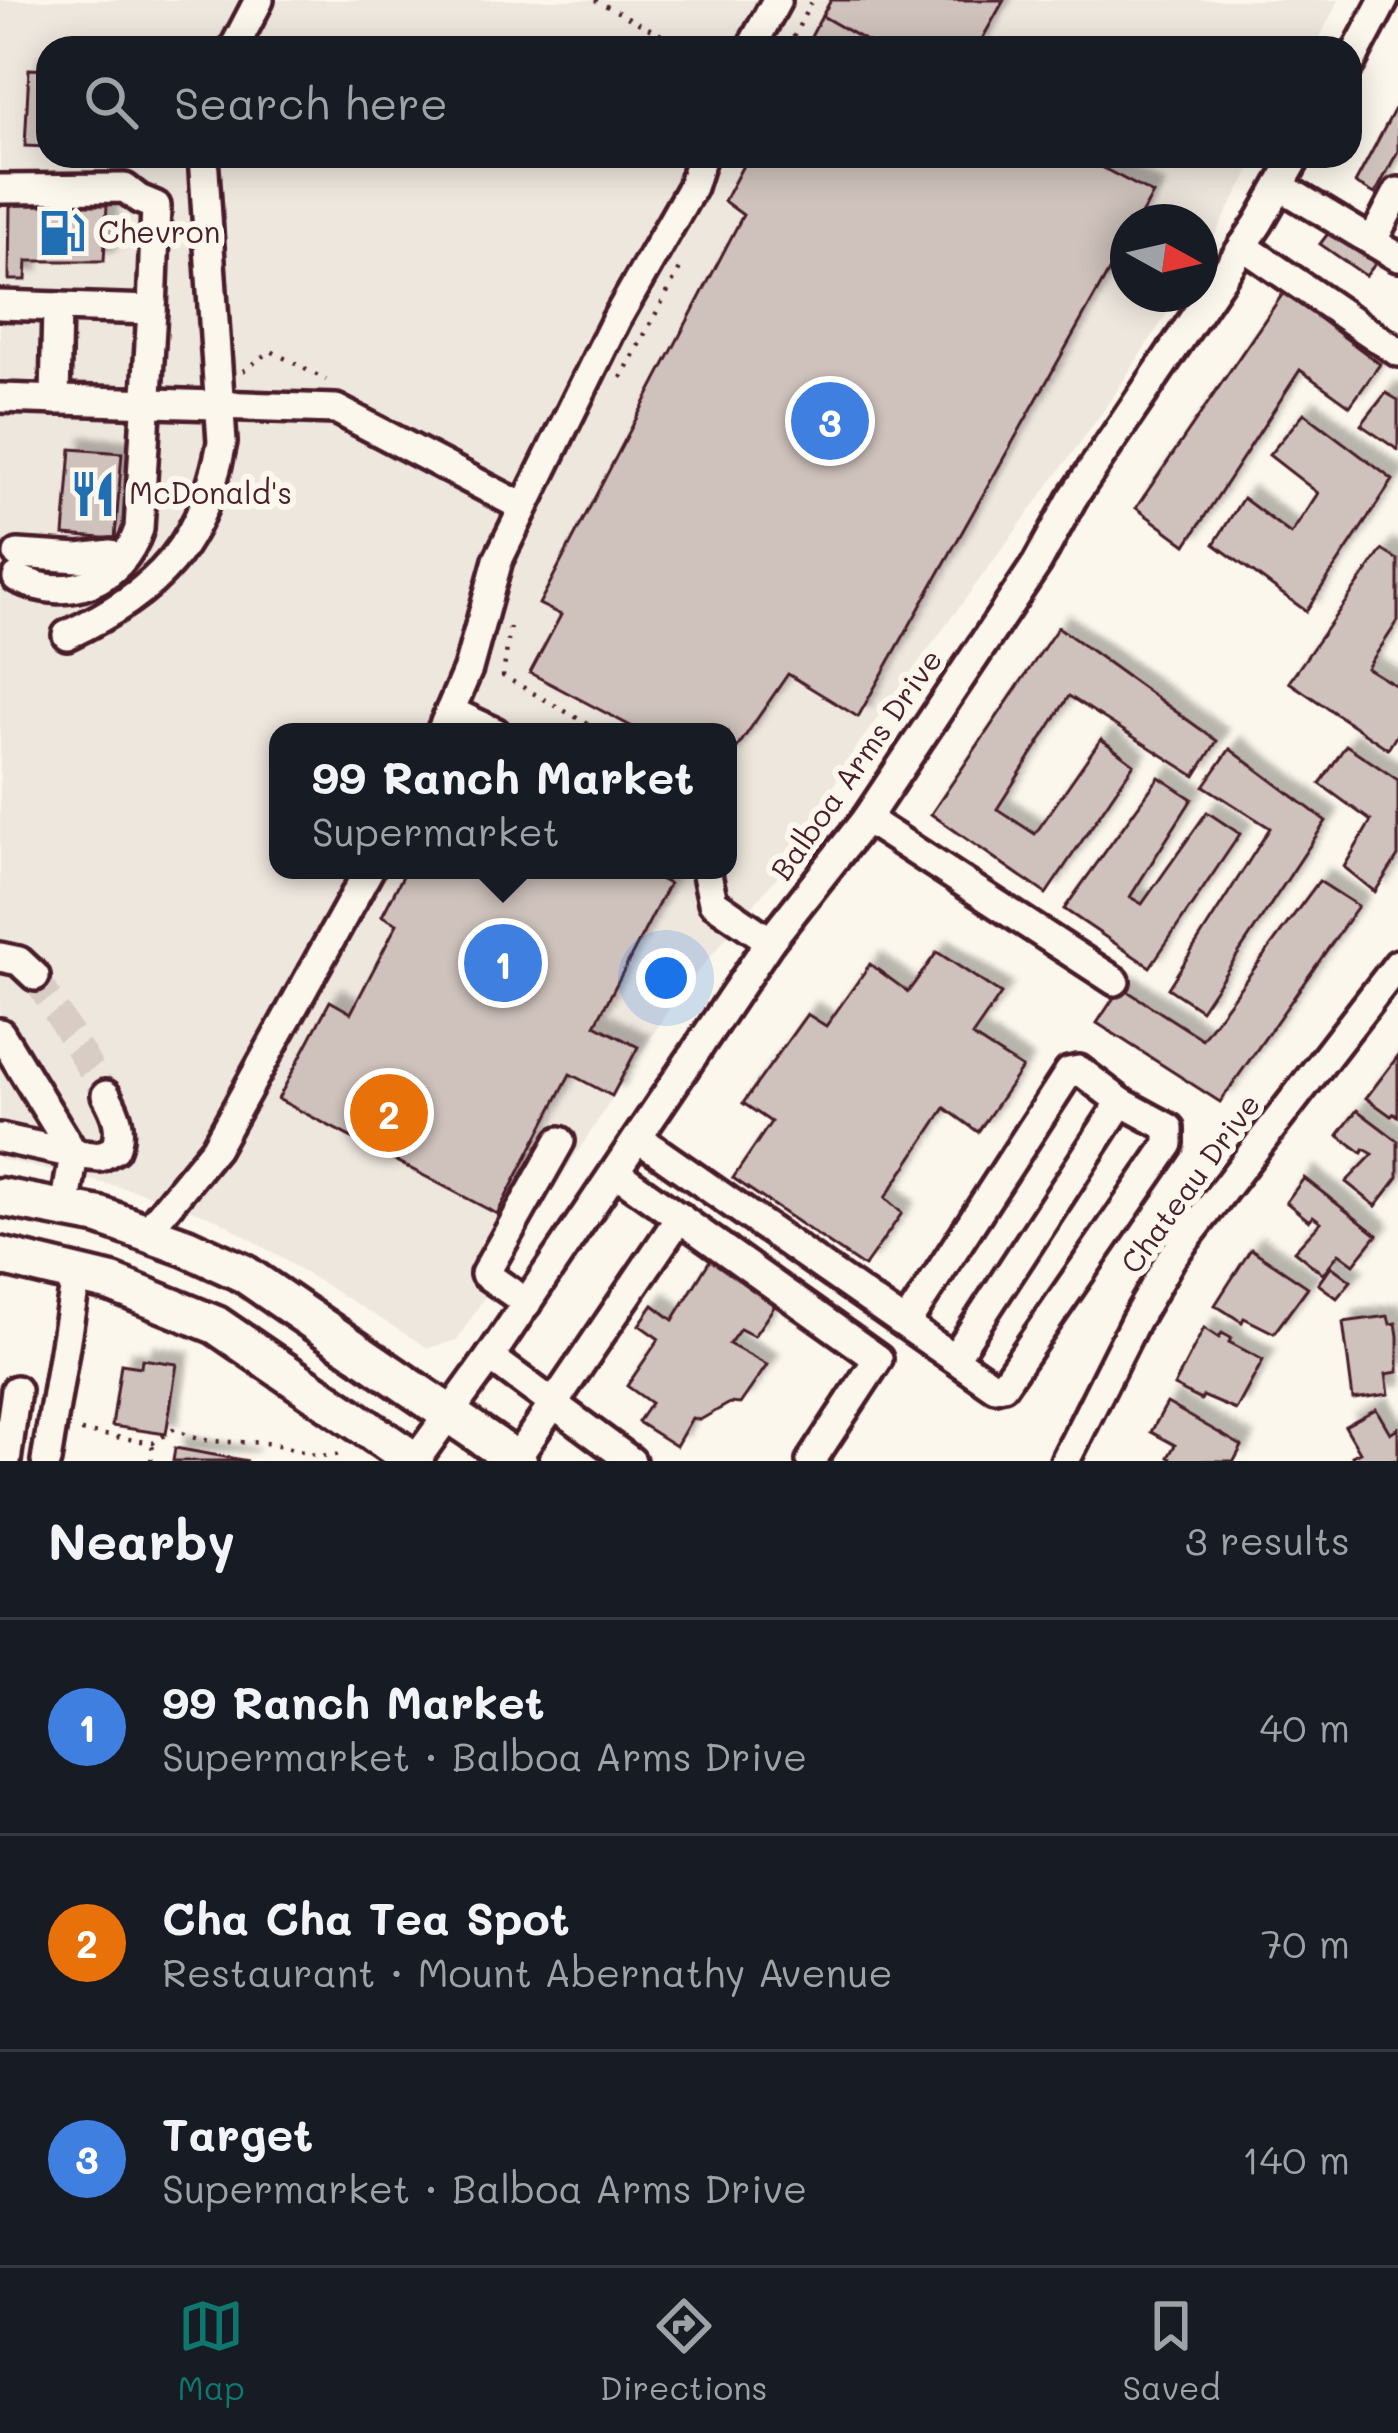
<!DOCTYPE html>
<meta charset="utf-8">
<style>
body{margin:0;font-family:Mali,sans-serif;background:#20242c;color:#f1f3f6}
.compass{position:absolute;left:1110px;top:204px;width:108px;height:108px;border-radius:50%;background:#171b24;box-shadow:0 6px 30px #0003;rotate:98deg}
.you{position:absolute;left:666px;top:978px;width:42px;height:42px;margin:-30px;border:9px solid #fff;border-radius:50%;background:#1a73e8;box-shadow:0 0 0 18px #1a73e833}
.badge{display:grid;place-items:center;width:78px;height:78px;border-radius:50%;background:#0f766e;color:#fff;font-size:39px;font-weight:700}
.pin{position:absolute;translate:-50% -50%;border:6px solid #fff;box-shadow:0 3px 12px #0006}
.popup{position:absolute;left:269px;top:723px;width:468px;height:156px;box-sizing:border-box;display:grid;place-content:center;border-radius:24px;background:#171b24;filter:drop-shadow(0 3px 9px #0005);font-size:39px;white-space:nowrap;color:#9ea1a6}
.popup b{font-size:45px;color:#f1f3f6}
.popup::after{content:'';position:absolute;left:50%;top:100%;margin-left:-24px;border:24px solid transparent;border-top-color:#171b24}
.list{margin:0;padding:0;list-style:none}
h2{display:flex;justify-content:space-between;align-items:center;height:156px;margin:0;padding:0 48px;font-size:51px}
h2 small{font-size:39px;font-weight:400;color:#9ea1a6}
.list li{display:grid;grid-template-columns:78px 1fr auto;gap:36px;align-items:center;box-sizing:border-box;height:216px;padding:0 48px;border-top:3px solid #363941}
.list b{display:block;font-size:45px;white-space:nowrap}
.list p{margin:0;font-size:39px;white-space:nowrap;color:#9ea1a6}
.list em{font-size:39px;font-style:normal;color:#9ea1a6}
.icon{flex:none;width:66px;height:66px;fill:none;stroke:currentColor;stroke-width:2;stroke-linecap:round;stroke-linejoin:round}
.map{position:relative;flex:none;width:1398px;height:1461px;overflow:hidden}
.search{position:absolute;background:#171b24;box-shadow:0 6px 30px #0003;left:36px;right:36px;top:36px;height:132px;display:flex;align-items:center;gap:30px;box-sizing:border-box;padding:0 42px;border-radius:36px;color:#9ea1a6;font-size:45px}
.sheet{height:804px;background:#171b24}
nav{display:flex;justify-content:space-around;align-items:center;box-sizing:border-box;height:168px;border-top:3px solid #363941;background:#171b24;font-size:33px;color:#9ea1a6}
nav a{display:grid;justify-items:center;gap:6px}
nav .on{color:#0f766e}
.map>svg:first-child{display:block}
.built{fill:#eee7de;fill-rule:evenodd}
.building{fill:#cfc2bc;stroke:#4a1f2b;stroke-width:3;filter:url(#shadow)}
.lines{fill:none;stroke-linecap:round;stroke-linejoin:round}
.minor-tunnel{stroke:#d8ccc5;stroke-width:27;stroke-dasharray:27 14;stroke-linecap:butt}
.minor-casing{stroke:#4a1f2b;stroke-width:36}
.major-casing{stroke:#4a1f2b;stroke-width:45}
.path{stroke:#4a1f2b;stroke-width:4.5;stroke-dasharray:3 9;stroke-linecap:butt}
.minor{stroke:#fbf7ec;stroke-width:27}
.major{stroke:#fbf7ec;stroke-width:36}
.labels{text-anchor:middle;stroke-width:12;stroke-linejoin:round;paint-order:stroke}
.poi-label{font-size:30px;fill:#4a1f2b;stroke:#fbf7ec;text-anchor:start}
.street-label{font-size:30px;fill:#4a1f2b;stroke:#fbf7ec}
</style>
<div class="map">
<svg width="1398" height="1461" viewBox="0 0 1398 1461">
<defs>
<filter id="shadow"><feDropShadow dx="11" dy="-11" stdDeviation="3" flood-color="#0004"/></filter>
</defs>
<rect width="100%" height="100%" fill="#fbf7ec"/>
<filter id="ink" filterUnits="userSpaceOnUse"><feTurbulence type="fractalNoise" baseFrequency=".00833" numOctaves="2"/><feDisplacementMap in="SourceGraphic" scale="24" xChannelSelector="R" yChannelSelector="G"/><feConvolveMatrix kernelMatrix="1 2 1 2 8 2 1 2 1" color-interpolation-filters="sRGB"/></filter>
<g filter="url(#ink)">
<path class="built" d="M0 0H1339L1314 48H48V156H1258L1200 262V222H1128V294H1180L1104 410 855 749 786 866 677 997 457 1340 428 1348 219 1220 141 1192 0 1159ZM278 732H728V870H278Z"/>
<g class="building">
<path d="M831 0H1004L977 48H878L822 16Z"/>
<path d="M822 16 878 48H805Z"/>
<path d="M29 69 48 70V147L25 146Z"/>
<path d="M1398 103V151L1375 194 1355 183Z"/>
<path d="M748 156H1080L1153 194 1137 222H1128V237L858 717 788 674 728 761V732H642L530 673 561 615 539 604 743 215 724 201Z"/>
<path d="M10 204 107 205 104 261H27L26 280H9Z"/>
<path d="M1333 227 1379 259 1366 276 1320 244Z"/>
<path d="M1284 292 1380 364 1350 406 1300 370 1186 545 1136 508Z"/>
<path d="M1386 393 1398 400V450L1361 425Z"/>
<path d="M1304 413 1393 480 1306 611 1214 544 1243 498 1291 534 1318 493 1269 455Z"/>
<path d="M71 449 122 453 115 539 64 535Z"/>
<path d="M1382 550 1398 560V621L1367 668 1398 687V733L1388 749 1289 682Z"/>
<path d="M1058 627 1217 741 1195 776 1069 696 997 809 1035 834 1101 739 1134 764 1046 894 931 814Z"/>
<path d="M1346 745 1398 780V856L1375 892 1344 867 1371 821 1320 784Z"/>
<path d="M1230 749 1326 821 1201 1010 1168 988 1270 828 1204 786Z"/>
<path d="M1159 777 1192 799 1130 897 1142 904 1207 812 1240 834 1150 967 1064 909Z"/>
<path d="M406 870H642L669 884 595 1025 638 1047 612 1096 570 1074 497 1214 278 1099 330 1001 351 1013 397 924 382 916Z"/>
<path d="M1319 881 1358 906 1220 1102 1097 1023 1121 987 1202 1039Z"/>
<path d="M937 952 1001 994 972 1036 1022 1068 978 1132 945 1108 885 1198 902 1213 864 1267 733 1178 771 1122 743 1103 807 1014 826 1026 870 964 908 992Z"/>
<path d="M1398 1056V1116L1394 1113 1391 1116 1366 1098Z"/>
<path d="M1357 1110 1398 1141V1177L1376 1206 1346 1182 1373 1154 1364 1149 1362 1153 1338 1135Z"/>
<path d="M1304 1178 1377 1235 1354 1264 1339 1253 1323 1274 1294 1251 1321 1222 1313 1216 1309 1221 1286 1202Z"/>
<path d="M1251 1249 1308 1287 1274 1333 1244 1318 1242 1322 1215 1305Z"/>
<path d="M712 1257 778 1301 754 1336 740 1329 729 1344 767 1365 740 1404 730 1403 700 1420 692 1418 676 1446 638 1422 651 1403 627 1386 659 1339 639 1325 653 1305 673 1320Z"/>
<path d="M1331 1266 1351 1281 1337 1298 1318 1284Z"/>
<path d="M1388 1316 1390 1324 1396 1323 1398 1336V1372L1386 1374 1389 1394 1353 1399 1343 1322Z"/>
<path d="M1204 1328 1219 1338 1222 1333 1231 1338 1229 1342 1263 1360 1236 1410 1203 1396 1201 1400 1174 1386Z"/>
<path d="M142 1359 177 1364 166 1434 112 1426 121 1364 141 1367Z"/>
<path d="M1167 1403 1242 1446 1234 1461H1174L1168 1457 1175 1445 1151 1432Z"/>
<path d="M1376 1409 1390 1433 1398 1428V1461H1354L1352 1456 1360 1452 1345 1426Z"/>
<path d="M175 1448 248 1461H173Z"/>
</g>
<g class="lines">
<path class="minor-tunnel" d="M35 976 106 1095"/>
<defs>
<g id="minor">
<path d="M234 48 259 0"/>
<path d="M751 48 777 0"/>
<path d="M1350 64 1384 0"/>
<path d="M1280 186 1398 257"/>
<path d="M0 189 125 188 139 199 156 206 152 310 0 305"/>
<path d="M1373 240 1398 192"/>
<path d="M1243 246 1398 352"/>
<path d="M0 398 336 409 523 507"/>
<path d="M55 400 57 307"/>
<path d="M18 554 79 558 111 554"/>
<path d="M17 578C68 603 120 583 139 529L152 310"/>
<path d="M67 635C160 591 203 544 222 442L203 156"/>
<path d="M450 711 495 732"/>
<path d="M441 732 468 669 498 560 616 320 692 187 702 156"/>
<path d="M866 819 1115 981"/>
<path d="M706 870 713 902 770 941"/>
<path d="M0 957 19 961 35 976"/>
<path d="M0 1033 74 1154 100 1157 115 1149C123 1129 116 1113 106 1095"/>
<path d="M0 1138 74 1154 65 1209"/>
<path d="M638 1138 995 1387 1003 1385 1169 1144V1128L1121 1102 1079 1070 1069 1072 906 1324"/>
<path d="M615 1172 878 1359 811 1461"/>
<path d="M146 1232 215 1148 369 870"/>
<path d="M527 1303 485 1274 560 1141"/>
<path d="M490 1357 631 1461"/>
<path d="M955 1357 1121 1102"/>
<path d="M516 1459 680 1217"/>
<path d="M6 1461 16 1390"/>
<path d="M46 1461 77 1272"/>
<path d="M415 1461 490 1357 770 941 866 819 1037 563 1072 499 1258 224 1297 156"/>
<path d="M1065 1461 1135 1321 1172 1257 1398 964"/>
</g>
<g id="major">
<path d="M0 1197 100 1216 186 1247 243 1273 518 1461"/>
<path d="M0 1256 112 1283 216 1325 415 1461"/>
</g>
</defs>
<use href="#minor" class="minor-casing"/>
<use href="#major" class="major-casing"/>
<g class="path">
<path d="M595 0 686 48"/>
<path d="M788 48 812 0"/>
<path d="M243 371 271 351 326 380"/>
<path d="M621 378 681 267"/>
<path d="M510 627 503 676 602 732"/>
<path d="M728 808 733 811"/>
<path d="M81 1431 153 1443 175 1428C200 1448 242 1439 272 1444 299 1448 312 1461 346 1453"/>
<path d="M151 1461 153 1443"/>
</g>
<use href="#minor" class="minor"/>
<use href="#major" class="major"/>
</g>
</g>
<defs>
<symbol id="fuel-bare" viewBox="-9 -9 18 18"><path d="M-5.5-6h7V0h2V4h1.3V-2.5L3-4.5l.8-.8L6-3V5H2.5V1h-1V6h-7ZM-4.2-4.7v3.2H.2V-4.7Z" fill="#1f6fb2" stroke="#fbf7ec" stroke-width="2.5" paint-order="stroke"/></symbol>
<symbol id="restaurant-bare" viewBox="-9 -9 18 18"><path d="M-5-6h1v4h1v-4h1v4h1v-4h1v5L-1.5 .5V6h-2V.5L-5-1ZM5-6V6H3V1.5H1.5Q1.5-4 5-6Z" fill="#1f6fb2" stroke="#fbf7ec" stroke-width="2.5" paint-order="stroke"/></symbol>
</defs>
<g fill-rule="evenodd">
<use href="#fuel-bare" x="29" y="200" width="66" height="66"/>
<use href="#restaurant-bare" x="60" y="461" width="66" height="66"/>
</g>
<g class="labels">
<g class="poi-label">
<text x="98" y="243">Chevron</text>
<text x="129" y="504">McDonald's</text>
</g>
<g class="street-label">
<text transform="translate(857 765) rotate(-55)" y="10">Balboa Arms Drive</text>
<text transform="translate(1191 1184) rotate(-54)" y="10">Chateau Drive</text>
</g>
</g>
</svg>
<svg class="compass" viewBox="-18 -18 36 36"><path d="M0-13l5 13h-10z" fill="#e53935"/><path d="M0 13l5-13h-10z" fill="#9ea1a6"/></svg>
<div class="you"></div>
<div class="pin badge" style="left:503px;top:963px;background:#3f7fe0">1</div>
<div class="popup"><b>99 Ranch Market</b>Supermarket</div>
<div class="pin badge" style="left:389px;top:1113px;background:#e8710a">2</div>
<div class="pin badge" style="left:830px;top:421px;background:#3f7fe0">3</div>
<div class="search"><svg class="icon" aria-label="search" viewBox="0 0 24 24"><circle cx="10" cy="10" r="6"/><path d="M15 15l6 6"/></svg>Search here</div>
</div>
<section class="sheet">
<h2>Nearby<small>3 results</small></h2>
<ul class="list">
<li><span class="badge" style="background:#3f7fe0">1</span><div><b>99 Ranch Market</b><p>Supermarket · Balboa Arms Drive</p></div><em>40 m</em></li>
<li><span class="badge" style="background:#e8710a">2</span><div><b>Cha Cha Tea Spot</b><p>Restaurant · Mount Abernathy Avenue</p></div><em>70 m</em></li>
<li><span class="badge" style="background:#3f7fe0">3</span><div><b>Target</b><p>Supermarket · Balboa Arms Drive</p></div><em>140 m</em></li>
</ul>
</section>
<nav>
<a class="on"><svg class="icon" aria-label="map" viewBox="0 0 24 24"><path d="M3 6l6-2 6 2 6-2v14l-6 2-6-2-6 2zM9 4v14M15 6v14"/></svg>Map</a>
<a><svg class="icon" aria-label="directions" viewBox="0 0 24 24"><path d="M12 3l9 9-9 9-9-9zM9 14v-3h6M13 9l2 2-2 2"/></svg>Directions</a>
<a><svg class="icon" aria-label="saved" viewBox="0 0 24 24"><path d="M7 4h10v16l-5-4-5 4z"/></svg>Saved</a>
</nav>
